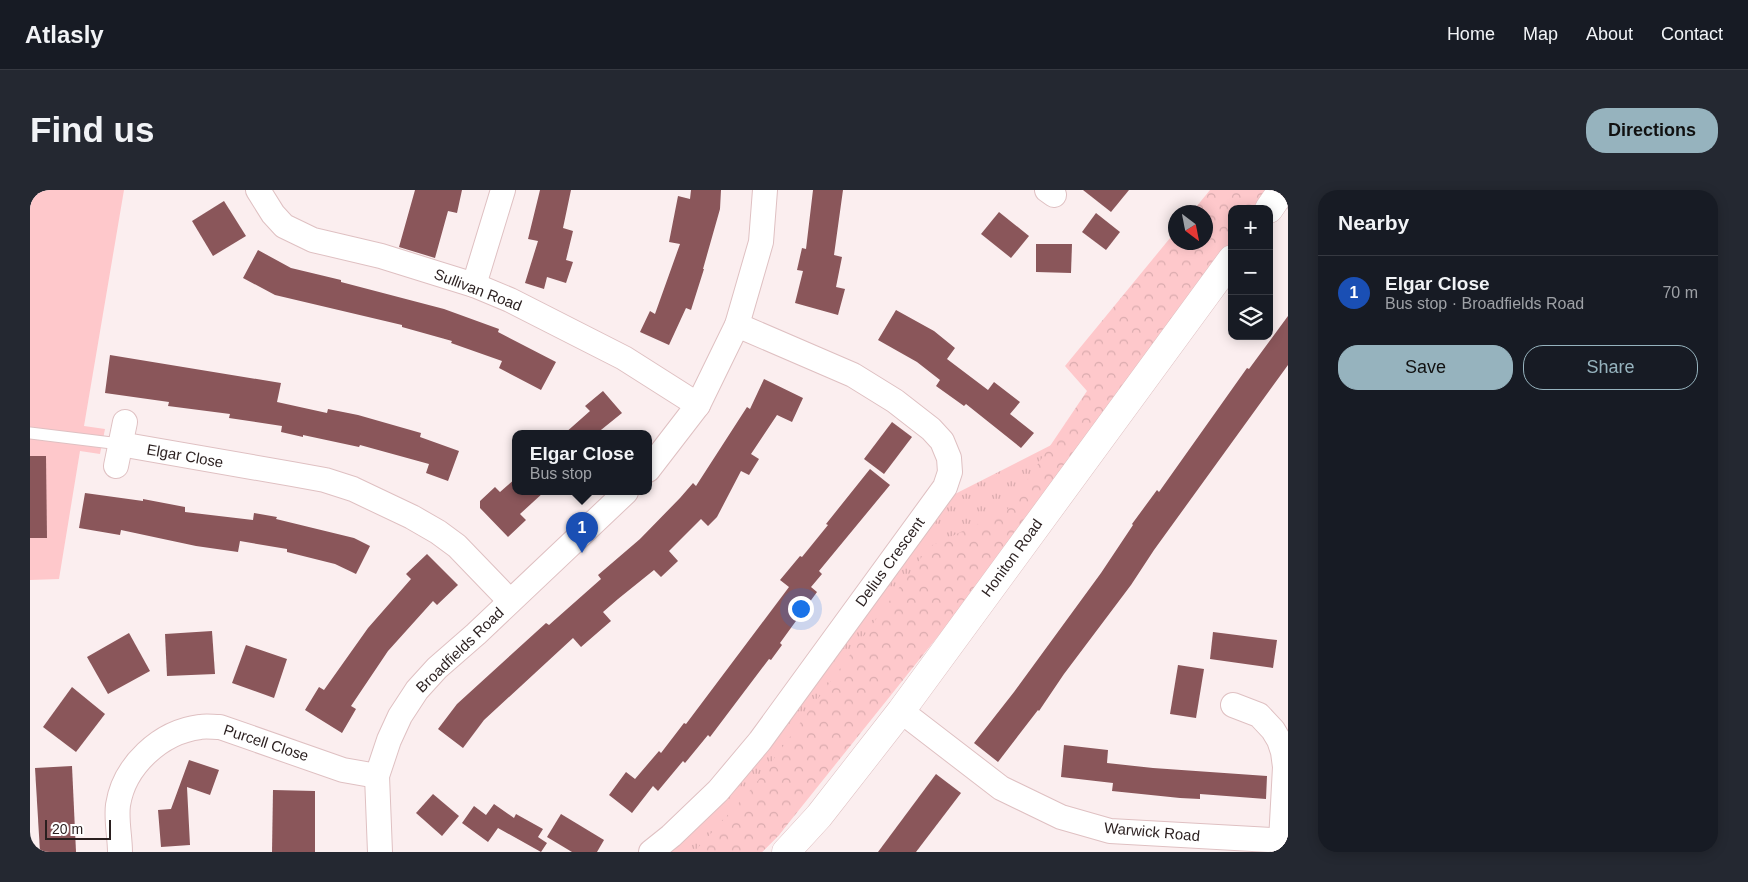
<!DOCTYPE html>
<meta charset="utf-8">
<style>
body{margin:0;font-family:Helvetica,sans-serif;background:#242831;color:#f1f3f6}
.controls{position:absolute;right:15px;top:15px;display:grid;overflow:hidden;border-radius:10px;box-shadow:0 2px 12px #0003}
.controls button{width:45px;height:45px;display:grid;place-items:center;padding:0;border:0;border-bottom:1px solid #363941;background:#171b24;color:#f1f3f6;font:25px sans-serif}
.compass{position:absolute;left:1138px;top:15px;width:45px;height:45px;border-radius:50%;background:#171b24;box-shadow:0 2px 12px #0003;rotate:148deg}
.scale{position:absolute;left:15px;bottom:12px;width:66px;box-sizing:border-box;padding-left:5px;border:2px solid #2a1f1f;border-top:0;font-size:14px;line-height:18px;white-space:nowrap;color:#2a1f1f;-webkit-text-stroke:4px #fff;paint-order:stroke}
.you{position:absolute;left:770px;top:418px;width:18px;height:18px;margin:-12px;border:4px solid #fff;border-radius:50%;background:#1a73e8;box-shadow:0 0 0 8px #1a73e833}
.badge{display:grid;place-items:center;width:32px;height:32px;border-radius:50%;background:#96b3be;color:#fff;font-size:16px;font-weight:700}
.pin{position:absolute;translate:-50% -41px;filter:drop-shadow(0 1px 2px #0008)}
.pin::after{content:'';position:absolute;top:26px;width:18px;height:15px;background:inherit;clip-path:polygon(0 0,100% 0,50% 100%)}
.popup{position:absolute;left:482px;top:240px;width:140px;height:65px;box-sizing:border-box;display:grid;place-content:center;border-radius:10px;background:#171b24;filter:drop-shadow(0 1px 4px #0005);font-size:16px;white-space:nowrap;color:#9ea1a6}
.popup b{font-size:19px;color:#f1f3f6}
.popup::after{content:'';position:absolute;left:50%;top:100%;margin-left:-10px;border:10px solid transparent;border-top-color:#171b24}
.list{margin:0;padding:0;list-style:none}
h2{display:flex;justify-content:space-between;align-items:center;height:65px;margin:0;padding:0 20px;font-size:21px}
h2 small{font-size:16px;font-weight:400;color:#9ea1a6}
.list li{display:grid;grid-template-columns:32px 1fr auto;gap:15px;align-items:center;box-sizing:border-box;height:75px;padding:0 20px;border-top:1px solid #363941}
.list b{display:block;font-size:19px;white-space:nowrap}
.list p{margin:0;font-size:16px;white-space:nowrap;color:#9ea1a6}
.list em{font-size:16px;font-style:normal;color:#9ea1a6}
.actions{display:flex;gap:10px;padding:15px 20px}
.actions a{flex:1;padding:11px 0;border:1px solid #96b3be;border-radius:20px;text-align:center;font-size:18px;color:#96b3be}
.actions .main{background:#96b3be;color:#111}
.icon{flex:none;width:28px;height:28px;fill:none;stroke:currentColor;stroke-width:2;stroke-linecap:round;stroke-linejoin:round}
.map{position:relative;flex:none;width:1258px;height:662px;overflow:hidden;border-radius:20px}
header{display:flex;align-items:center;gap:30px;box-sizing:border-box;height:70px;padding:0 25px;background:#171b24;border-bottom:1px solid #363941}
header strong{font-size:24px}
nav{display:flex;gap:28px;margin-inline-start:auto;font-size:18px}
.intro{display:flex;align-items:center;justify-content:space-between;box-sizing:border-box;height:120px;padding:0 30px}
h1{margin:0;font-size:35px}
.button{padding:12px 22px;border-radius:20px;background:#96b3be;color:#111;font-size:18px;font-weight:700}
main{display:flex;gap:30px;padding:0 30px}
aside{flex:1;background:#171b24;border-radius:20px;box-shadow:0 2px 12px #0003}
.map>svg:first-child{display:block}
.grass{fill:url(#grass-tufts)}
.forest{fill:url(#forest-crowns)}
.green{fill:#fec8cb}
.building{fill:#8a565a}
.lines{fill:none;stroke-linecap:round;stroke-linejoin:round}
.lane-casing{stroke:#dfc0c2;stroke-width:13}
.street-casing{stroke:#dfc0c2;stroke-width:26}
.secondary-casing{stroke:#dfc0c2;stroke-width:29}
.lane{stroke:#fff;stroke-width:11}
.street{stroke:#fff;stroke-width:24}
.secondary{stroke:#fff;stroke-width:28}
.labels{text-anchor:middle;stroke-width:5;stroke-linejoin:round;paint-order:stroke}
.street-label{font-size:15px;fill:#2a1f1f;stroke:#fff}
</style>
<header>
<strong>Atlasly</strong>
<nav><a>Home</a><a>Map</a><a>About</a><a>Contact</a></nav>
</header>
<div class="intro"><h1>Find us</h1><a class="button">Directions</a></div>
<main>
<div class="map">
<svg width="1258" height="662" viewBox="0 0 1258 662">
<defs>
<pattern id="grass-tufts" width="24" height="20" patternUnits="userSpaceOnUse" patternTransform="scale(1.25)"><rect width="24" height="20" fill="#fec8cb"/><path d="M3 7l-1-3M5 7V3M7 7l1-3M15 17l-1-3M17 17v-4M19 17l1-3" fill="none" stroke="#daabae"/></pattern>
<pattern id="forest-crowns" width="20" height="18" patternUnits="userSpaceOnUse" patternTransform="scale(1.25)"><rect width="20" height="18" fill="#fec8cb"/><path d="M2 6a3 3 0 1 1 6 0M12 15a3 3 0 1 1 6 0" fill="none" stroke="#daabae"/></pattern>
</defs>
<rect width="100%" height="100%" fill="#fbeeef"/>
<path class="grass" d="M1035 248 749 645 732 662H640L717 585 923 305Z"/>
<path class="forest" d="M1180 0H1238L1225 19H1202V52L1094 206 1001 330 749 645 732 662H664L724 596 899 357 977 320 1057 201 1035 176 1145 42 1146 52H1176V22H1162Z"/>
<path class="green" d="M0 0H94L54 236 75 239 70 264 50 261 29 389 0 390Z"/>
<g class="building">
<path d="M385 0H432L427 23 418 21 405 68 369 57Z"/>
<path d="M510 0H541L533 38 543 41 536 70 543 72 536 93 517 87 514 99 495 93 508 51 498 49Z"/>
<path d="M661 0H691L690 19 673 79H674L661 120 656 118 639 155 610 142 620 121 625 124 650 54 639 52 648 6 660 9Z"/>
<path d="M783 0H813L804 65 812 67 806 97 815 99 808 125 765 113 773 81 767 80 772 58 776 59Z"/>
<path d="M1053 0H1099L1081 22Z"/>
<path d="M194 11 216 46 183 66 162 31Z"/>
<path d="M969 22 999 46 981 68 951 44Z"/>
<path d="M1066 23 1090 42 1076 60 1052 42Z"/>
<path d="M1006 54H1042L1041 83 1006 82Z"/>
<path d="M228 60 261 78 311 90V92L414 119 469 139 468 142 526 172 511 200 469 178 472 171 421 153 422 151 372 137V135L245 105 213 88Z"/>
<path d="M866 120 904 141 925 158 917 169 958 200 964 192 990 212 980 224 1004 243 991 258 936 214 934 216 906 196 910 190 887 172 848 150Z"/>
<path d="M1258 126V175L1124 360 1101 395 1034 484 1009 521 1008 520 968 572 944 553 984 502 1071 383 1103 335 1102 334 1127 300 1129 302 1217 178 1219 179Z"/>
<path d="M80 165 251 193 247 212 297 223 298 219 328 225 391 243 390 247 429 261 418 291 396 283 399 274 330 255 329 257 273 245V247L251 242 252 236 199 228 200 224 138 216 139 212 75 203Z"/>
<path d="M734 189 773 208 762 232 747 225 721 264 729 269 719 285 711 281 687 327 678 336 671 329 639 361 648 371 631 387 624 380 588 409 573 422 581 431 551 457 543 448 454 530 433 558 408 539 427 514 516 433 519 435 571 389 568 385 610 349 650 308 663 293 666 296 717 217 720 219Z"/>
<path d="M573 201 592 223 566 244H534L560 221 555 216Z"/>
<path d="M862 232 882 247 854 284 834 269Z"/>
<path d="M0 266H16L17 348H0Z"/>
<path d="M840 279 860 295 789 381 792 384 781 397 787 402 750 453 752 455 741 470 739 469 680 547 678 545 655 573 653 571 628 601 623 596 602 623 579 605 596 582 605 589 629 561 631 563 654 533 656 534 759 397 750 390 770 366 772 367 798 335 796 334Z"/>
<path d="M486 288V302H514L490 324 496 330 478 347 450 318V311L465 297 470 302Z"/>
<path d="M55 303 113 311V309L155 317V322L223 330 224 323 247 327 246 329 324 348 340 356 326 384 305 374 257 362V359L210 351 208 362 166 356 91 340 90 345 49 338Z"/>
<path d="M397 364 428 395 407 415 403 411 358 461 321 516 326 519 312 543 275 520 289 497 294 500 338 438 381 389 376 384Z"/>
<path d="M182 441 185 484 137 486 135 444Z"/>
<path d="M1183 442 1247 450 1243 478 1180 469Z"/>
<path d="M99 443 120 481 78 504 57 467Z"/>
<path d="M216 455 257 469 244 508 202 493Z"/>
<path d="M1148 475 1174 479 1166 528 1140 524Z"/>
<path d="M42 497 75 524 46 562 13 537Z"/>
<path d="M1034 555 1078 560 1077 573 1123 578 1237 586 1236 609 1170 604V609L1150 608 1082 601 1083 593 1031 587Z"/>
<path d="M159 570 189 580 180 605 157 597 160 655 131 657 128 620 141 619Z"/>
<path d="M42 576 46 662H10L5 578Z"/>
<path d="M906 584 931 603 886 662H848Z"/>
<path d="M243 600 285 601V662H242Z"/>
<path d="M403 604 429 626 412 646 386 623Z"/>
<path d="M464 614 484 628 486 624 513 639 508 647 517 653 511 662 468 638 458 652 432 633 444 616 456 625Z"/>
<path d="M531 624 574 650 567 662H542L517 647Z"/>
</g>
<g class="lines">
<defs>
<path id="lane" d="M0 243 90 254"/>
<g id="street">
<path d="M228 0 243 24 254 36 283 50 351 66 444 95 480 110 594 168 668 215"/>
<path d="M1017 0 1024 5"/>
<path d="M444 95 473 0"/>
<path d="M90 254 262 284 295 290 323 299 382 327 408 342 427 356 480 411"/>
<path d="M86 276 95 232"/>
<path d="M618 280 668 215 707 135 731 52 735 0"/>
<path d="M1203 515 1229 525 1243 540 1249 550 1253 562 1255 577 1251 651"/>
<path d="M871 521 971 598 1031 627 1080 641 1258 651"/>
<path d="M90 662C90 647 86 630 88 615 94 576 130 542 170 537 176 536 183 537 190 537L313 580 347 586"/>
<path d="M350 662 347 586 359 550 370 526 387 500 407 478 446 444 596 302"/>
<path d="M621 662 641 646 688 601 730 551 915 297 920 282 919 268 912 251 901 239 865 211 823 185 707 135"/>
</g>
<g id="secondary">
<path d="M1239 19 1252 0"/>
<path d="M756 662 789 626 871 521 1202 69"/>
</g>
</defs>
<use href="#lane" class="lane-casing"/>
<use href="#street" class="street-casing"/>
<use href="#secondary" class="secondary-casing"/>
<use href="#lane" class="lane"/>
<use href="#street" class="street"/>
<use href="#secondary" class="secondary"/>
</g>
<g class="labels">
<g class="street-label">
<text transform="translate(448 100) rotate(21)" y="5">Sullivan Road</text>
<text transform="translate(155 266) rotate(10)" y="5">Elgar Close</text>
<text transform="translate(982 368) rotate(-54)" y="5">Honiton Road</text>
<text transform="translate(860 372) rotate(-54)" y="5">Delius Crescent</text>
<text transform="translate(430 460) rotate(-44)" y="5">Broadfields Road</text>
<text transform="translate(236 553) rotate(18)" y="5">Purcell Close</text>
<text transform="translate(1122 642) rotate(5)" y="5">Warwick Road</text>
</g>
</g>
</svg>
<div class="controls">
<button>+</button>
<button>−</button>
<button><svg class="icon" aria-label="layers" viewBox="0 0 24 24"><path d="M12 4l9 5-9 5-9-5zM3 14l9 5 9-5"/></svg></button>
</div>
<svg class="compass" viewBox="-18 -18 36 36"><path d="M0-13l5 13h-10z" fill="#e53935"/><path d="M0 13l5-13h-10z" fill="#9ea1a6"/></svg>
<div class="scale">20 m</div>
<div class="you"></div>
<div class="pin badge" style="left:552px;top:363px;background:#1a4fb4">1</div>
<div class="popup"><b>Elgar Close</b>Bus stop</div>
</div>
<aside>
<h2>Nearby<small></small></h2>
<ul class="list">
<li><span class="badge" style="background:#1a4fb4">1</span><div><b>Elgar Close</b><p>Bus stop · Broadfields Road</p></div><em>70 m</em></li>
</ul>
<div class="actions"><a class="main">Save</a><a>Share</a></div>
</aside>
</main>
